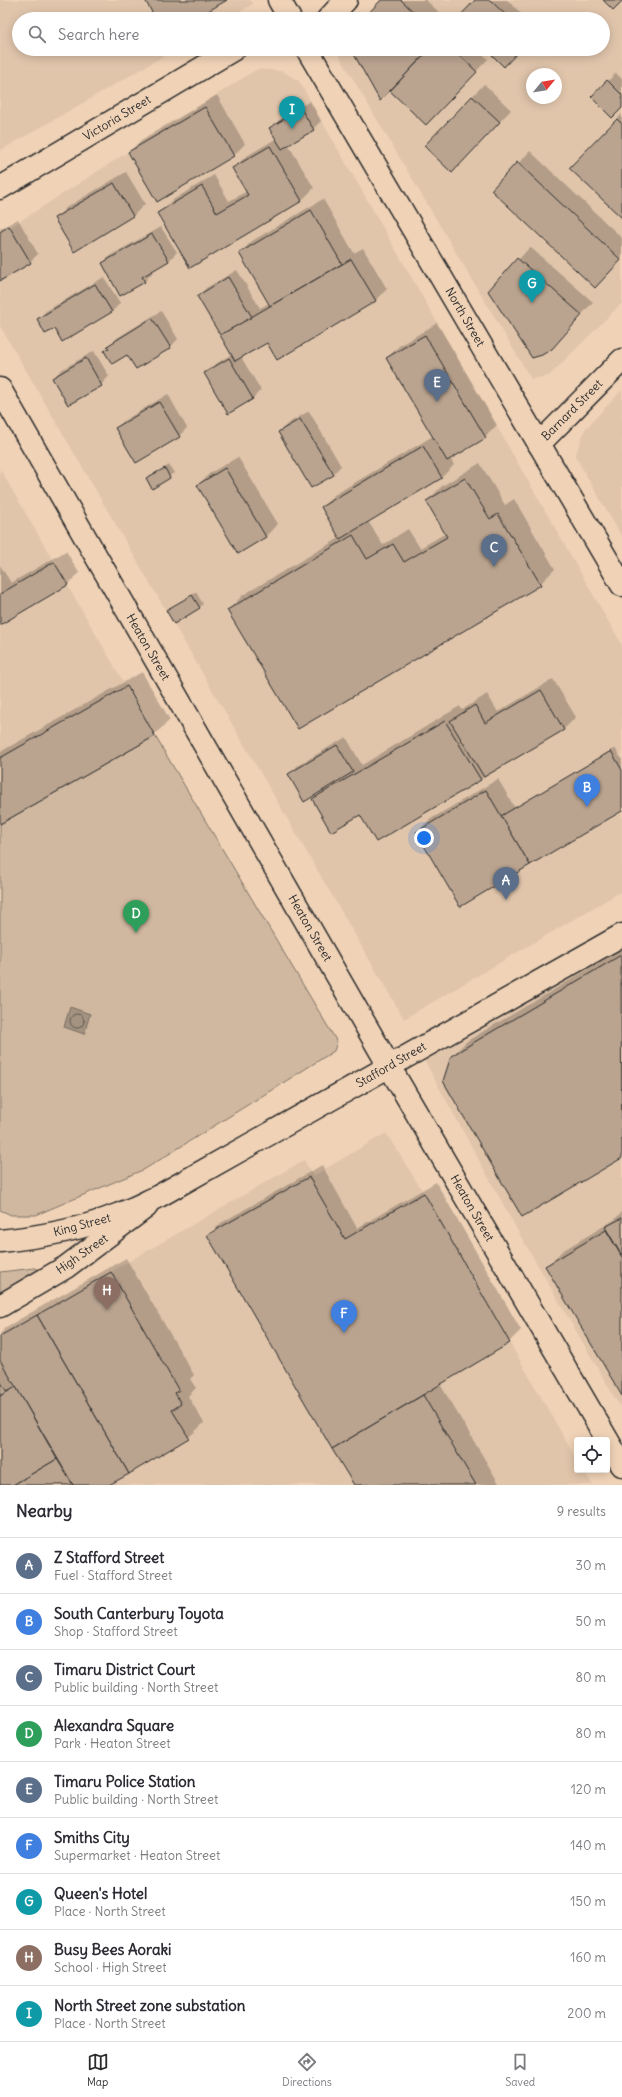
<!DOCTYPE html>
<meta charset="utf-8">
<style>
body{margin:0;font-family:Delius,sans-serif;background:#f2f2f3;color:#2b2b33}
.controls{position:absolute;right:12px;bottom:12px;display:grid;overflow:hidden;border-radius:4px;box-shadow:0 2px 10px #0003}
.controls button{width:36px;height:36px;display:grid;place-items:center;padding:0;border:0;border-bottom:1px solid #e1e1e2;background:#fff;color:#2b2b33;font:20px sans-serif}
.compass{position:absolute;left:526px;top:68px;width:36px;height:36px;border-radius:50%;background:#fff;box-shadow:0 2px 10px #0003;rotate:60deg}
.you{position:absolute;left:424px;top:838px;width:14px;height:14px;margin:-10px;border:3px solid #fff;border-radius:50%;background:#1a73e8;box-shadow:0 0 0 6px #1a73e833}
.badge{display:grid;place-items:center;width:26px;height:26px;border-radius:50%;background:#2b2b2b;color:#fff;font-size:13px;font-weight:700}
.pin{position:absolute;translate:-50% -33px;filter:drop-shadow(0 1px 2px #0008)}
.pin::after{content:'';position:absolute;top:21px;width:14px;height:12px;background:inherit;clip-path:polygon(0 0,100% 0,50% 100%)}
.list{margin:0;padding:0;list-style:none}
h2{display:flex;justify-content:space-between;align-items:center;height:52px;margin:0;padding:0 16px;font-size:17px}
h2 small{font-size:13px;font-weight:400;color:#7c7c81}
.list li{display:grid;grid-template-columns:26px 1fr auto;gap:12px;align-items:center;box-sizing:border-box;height:56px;padding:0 16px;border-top:1px solid #e1e1e2}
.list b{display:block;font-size:15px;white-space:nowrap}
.list p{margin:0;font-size:13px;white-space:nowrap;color:#7c7c81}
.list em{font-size:13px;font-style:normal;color:#7c7c81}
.icon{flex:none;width:22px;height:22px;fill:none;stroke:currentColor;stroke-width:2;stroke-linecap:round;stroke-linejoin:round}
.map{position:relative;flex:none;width:622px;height:1485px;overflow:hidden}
.search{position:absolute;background:#fff;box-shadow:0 2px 10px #0003;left:12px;right:12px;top:12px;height:44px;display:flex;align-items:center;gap:10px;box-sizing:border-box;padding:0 14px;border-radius:22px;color:#7c7c81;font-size:15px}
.sheet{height:556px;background:#fff}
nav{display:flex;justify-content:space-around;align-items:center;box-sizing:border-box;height:56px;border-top:1px solid #e1e1e2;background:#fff;font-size:11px;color:#7c7c81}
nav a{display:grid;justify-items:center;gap:2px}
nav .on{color:#2b2b2b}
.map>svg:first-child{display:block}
.built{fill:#e0c5ab;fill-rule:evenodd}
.green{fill:#d0b8a0;stroke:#7e7266}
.water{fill:#a49381;stroke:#74695f}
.shadow{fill:#0003}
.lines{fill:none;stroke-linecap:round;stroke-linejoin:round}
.shore{stroke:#5b554d;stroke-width:1}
.building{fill:#baa490;stroke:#2b2b2b}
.minor-casing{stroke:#2b2b2b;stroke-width:25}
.major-casing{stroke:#2b2b2b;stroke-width:25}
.minor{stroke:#f0d3b7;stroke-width:22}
.major{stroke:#f0d3b7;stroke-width:22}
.labels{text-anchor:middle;stroke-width:3;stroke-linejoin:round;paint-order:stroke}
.street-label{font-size:12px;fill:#2b2b2b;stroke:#f0d3b7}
</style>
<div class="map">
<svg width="622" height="1485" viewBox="0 0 622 1485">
<rect width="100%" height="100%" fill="#f0d3b7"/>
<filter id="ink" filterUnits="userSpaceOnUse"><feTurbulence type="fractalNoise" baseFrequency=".025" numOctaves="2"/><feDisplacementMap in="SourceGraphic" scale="8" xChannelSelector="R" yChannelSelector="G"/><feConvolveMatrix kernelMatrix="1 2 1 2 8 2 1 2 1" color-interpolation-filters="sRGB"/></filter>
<g filter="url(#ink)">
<g class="built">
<path d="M0 0H251L253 4 228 19H19V49H176L0 151Z"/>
<path d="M382 0H622V303L549 376 531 379 335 49H603V19H363ZM532 74H556V98H532Z"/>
<path d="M257 69 282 71 299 81 622 645V891L404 1019 0 326V234Z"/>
<path d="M622 390V537L575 456 585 429Z"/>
<path d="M0 469 155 736 0 824Z"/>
<path d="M622 941V1410L520 1235 423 1058Z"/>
<path d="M386 1133 424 1193 577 1460V1470H583L593 1485H0V1336L304 1160 313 1176Z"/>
</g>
<g class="green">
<path d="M155 736 337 1042 334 1051 145 1169 36 1215H11L0 1210V824Z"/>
<path d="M35 1268 39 1270V1274L0 1296V1272Z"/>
</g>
<path class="water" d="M70 1007 90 1014 84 1034 64 1027Z"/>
<g class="shadow">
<path d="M383 0H426L446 19H365Z"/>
<path d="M476 0H507L527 19H458Z"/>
<path d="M352 49H477L488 59 426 124Z"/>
<path d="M616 73 622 79V107L592 97Z"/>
<path d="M484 84 511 110 463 160 425 146Z"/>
<path d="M217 95 245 144 233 156 129 152 141 140Z"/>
<path d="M310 101 321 121 313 129 288 144 314 188 302 200 190 266 159 213 171 201 214 175 229 201 247 191 233 169 245 157 277 138 271 128 279 120Z"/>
<path d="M622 114V217L571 168Z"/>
<path d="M530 151 622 238V258L606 275 493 190Z"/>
<path d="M126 172 145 204 133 216 55 219 67 207Z"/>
<path d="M323 199 354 253 363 248 387 289 375 301 267 341 241 357 261 390 253 398 229 413 205 373 214 365 232 354 198 296 206 288 237 270 260 308 269 303 240 253 252 241Z"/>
<path d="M18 219 38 254 30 262 0 280V229Z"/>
<path d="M161 227 177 252 169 261 152 270 153 272 145 281 121 295 103 263 111 255Z"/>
<path d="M530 247 593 302 564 335 489 292Z"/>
<path d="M104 277 120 303 112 312 55 328 38 319 46 311Z"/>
<path d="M161 311 178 339 170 348 128 354 106 351 117 338Z"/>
<path d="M437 323 497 425 485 437 450 458 454 465 442 477 368 521 383 545 408 529 420 548 446 533 427 501 442 486 480 463 505 505 514 499 555 569 540 584 228 610 243 595 341 537 322 507 334 495 433 436 387 358 399 346Z"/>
<path d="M94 351 109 376 101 385 53 379 61 370Z"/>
<path d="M168 394 187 428 179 436 116 428 125 420Z"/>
<path d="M309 411 341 466 333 474 279 432 287 424Z"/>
<path d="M238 457 278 524 266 536 198 485 210 473Z"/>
<path d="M169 465 174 473 152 487 147 479Z"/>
<path d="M66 551 79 573 67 585 0 624V565L11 583Z"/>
<path d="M196 592 203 604 199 608 167 611Z"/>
<path d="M142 672 170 720 154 735 0 822V752Z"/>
<path d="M553 679 576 717 564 729 480 780 361 814 313 800 322 791 289 775 297 766 346 737 362 765 460 706 462 710 487 694 498 712Z"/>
<path d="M615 748 622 760V809L417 832 429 820 498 779 515 808Z"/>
<path d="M622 949V1157L523 1216 452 1056 467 1041Z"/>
<path d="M322 1165 357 1228 436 1182 521 1330 509 1342 440 1384 500 1485H355L209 1235 221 1223Z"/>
<path d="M622 1212V1394L547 1266 562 1251 614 1220Z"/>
<path d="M126 1258 194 1375 190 1379 196 1388 188 1396 204 1423 188 1438 107 1485H0V1334L6 1327Z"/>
</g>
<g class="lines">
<circle class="shore" cx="77" cy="1021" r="7"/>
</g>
<g class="building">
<path d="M145 0H227L195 19H156Z"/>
<path d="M381 0H401L421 19H363Z"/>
<path d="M475 0H490L510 19H457Z"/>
<path d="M603 0H622V1L613 10Z"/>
<path d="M351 49H430L380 101Z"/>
<path d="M430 49H453L477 72 426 125 390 91Z"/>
<path d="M486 49H521L504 67Z"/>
<path d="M607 80 622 95V108L612 118 591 97Z"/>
<path d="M472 96 500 122 452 173 424 146Z"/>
<path d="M205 107 234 156 157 202 128 152Z"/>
<path d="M301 109 314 130 282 149 269 128Z"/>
<path d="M617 119 622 124V218L569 168Z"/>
<path d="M270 146 302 201 190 268 157 213 202 186 217 213 248 195 232 168Z"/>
<path d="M517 162 621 260 595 288 491 190Z"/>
<path d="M114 183 133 216 74 252 54 218Z"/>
<path d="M311 210 342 264 270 306 239 253Z"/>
<path d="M9 226 31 263 0 281V232Z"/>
<path d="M152 234 169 261 142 277 145 282 120 296 102 263Z"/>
<path d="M517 258 582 315 552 349 542 355 532 358 488 291Z"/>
<path d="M351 259 376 301 277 360 267 343 235 361 220 335Z"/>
<path d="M228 277 252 317 220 335 197 296Z"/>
<path d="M95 284 112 312 62 342 55 329 45 334 37 319Z"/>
<path d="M152 318 171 348 136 369 127 355 112 364 104 351 109 348 107 346Z"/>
<path d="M425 335 486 438 447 461 386 358Z"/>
<path d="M86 358 102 386 68 405 52 378Z"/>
<path d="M229 358 253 399 228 414 204 373Z"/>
<path d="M159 402 180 437 136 463 115 428Z"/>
<path d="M300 419 334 475 311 488 278 432Z"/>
<path d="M423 446 442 478 340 539 321 507Z"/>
<path d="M165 468 170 478 152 489 146 478Z"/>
<path d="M225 468 266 537 238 554 197 485Z"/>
<path d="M465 478 490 519 498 514 541 585 298 729 227 610 353 535 367 559 393 544 404 562 447 537 426 501Z"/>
<path d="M54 562 68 585 0 625V594Z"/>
<path d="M192 595 200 608 174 624 166 610Z"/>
<path d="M127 686 155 736 0 824V758Z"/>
<path d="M541 690 564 730 484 777 450 721 475 705 485 723Z"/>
<path d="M445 721 481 780 376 842 360 815 331 832 312 799Z"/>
<path d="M337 745 353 772 304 802 288 774Z"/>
<path d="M611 751 622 770V811L530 865 501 816Z"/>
<path d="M486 790 530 865 460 907 416 832Z"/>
<path d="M621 955 622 1158 522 1217 443 1081 451 1056Z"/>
<path d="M309 1177 345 1239 424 1193 510 1343 332 1449 207 1235Z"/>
<path d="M622 1218V1256L605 1227Z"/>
<path d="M606 1230 622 1257V1396L545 1266Z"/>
<path d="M111 1272 179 1391 175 1393 181 1404 172 1410 189 1438 129 1474 37 1315Z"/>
<path d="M37 1315 129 1474 109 1485H73L0 1360V1336Z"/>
<path d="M0 1381 7 1392 0 1396Z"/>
<path d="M16 1387 57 1459 13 1485H0V1396Z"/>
<path d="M423 1395 476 1485H354L332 1449Z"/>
<path d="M57 1459 73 1485H13Z"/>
</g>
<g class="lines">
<defs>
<g id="minor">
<path d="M279 0 290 19"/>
<path d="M328 19 346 0"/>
<path d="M307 49 622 585"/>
<path d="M0 188 234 49"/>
<path d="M0 389 389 1066"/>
<path d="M539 444 622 360"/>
<path d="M0 1306 66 1267 146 1207"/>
</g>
<g id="major">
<path d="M389 1066 622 1465"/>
<path d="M0 1241C40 1237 80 1230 117 1215 132 1210 146 1202 159 1196L622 935"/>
</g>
</defs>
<use href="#minor" class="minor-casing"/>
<use href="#major" class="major-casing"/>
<use href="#minor" class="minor"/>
<use href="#major" class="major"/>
</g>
</g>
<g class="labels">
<g class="street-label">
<text transform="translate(117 118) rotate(-31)" y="4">Victoria Street</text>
<text transform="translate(465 317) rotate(60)" y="4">North Street</text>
<text transform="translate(572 410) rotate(-45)" y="4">Barnard Street</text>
<text transform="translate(148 647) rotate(60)" y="4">Heaton Street</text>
<text transform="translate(310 928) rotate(60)" y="4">Heaton Street</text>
<text transform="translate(391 1065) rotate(-30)" y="4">Stafford Street</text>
<text transform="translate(472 1208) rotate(60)" y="4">Heaton Street</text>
<text transform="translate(82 1225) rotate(-15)" y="4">King Street</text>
<text transform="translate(82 1254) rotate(-35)" y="4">High Street</text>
</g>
</g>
</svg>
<div class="controls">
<button><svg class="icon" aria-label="locate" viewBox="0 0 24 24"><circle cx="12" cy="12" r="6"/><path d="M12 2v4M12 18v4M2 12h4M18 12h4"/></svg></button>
</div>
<svg class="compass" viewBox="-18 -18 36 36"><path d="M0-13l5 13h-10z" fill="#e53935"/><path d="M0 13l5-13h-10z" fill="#7c7c81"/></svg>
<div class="you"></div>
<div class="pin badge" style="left:506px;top:900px;background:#5c6f8a">A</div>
<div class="pin badge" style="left:587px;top:807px;background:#3f7fe0">B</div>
<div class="pin badge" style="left:494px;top:567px;background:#5c6f8a">C</div>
<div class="pin badge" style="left:136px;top:933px;background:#2e9e5b">D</div>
<div class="pin badge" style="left:437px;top:402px;background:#5c6f8a">E</div>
<div class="pin badge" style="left:344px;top:1333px;background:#3f7fe0">F</div>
<div class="pin badge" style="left:532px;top:303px;background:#0f9aa8">G</div>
<div class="pin badge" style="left:107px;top:1310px;background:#8d6e63">H</div>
<div class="pin badge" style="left:292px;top:129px;background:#0f9aa8">I</div>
<div class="search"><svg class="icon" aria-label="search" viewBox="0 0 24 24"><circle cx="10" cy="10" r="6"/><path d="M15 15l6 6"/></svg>Search here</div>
</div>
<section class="sheet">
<h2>Nearby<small>9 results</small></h2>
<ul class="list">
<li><span class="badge" style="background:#5c6f8a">A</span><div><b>Z Stafford Street</b><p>Fuel · Stafford Street</p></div><em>30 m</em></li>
<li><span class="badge" style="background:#3f7fe0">B</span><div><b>South Canterbury Toyota</b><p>Shop · Stafford Street</p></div><em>50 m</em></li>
<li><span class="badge" style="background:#5c6f8a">C</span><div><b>Timaru District Court</b><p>Public building · North Street</p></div><em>80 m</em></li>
<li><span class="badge" style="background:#2e9e5b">D</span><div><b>Alexandra Square</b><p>Park · Heaton Street</p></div><em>80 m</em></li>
<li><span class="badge" style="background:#5c6f8a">E</span><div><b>Timaru Police Station</b><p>Public building · North Street</p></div><em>120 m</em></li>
<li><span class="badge" style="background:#3f7fe0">F</span><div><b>Smiths City</b><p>Supermarket · Heaton Street</p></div><em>140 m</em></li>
<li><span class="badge" style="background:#0f9aa8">G</span><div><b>Queen's Hotel</b><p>Place · North Street</p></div><em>150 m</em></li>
<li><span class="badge" style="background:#8d6e63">H</span><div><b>Busy Bees Aoraki</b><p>School · High Street</p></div><em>160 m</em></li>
<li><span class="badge" style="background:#0f9aa8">I</span><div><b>North Street zone substation</b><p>Place · North Street</p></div><em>200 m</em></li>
</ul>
</section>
<nav>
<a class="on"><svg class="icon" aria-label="map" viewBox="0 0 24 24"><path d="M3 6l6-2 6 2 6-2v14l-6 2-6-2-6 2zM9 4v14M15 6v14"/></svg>Map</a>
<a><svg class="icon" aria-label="directions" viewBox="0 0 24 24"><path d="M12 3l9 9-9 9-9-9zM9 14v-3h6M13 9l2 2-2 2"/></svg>Directions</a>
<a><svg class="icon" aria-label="saved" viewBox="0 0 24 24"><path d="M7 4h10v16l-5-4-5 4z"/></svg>Saved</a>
</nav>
